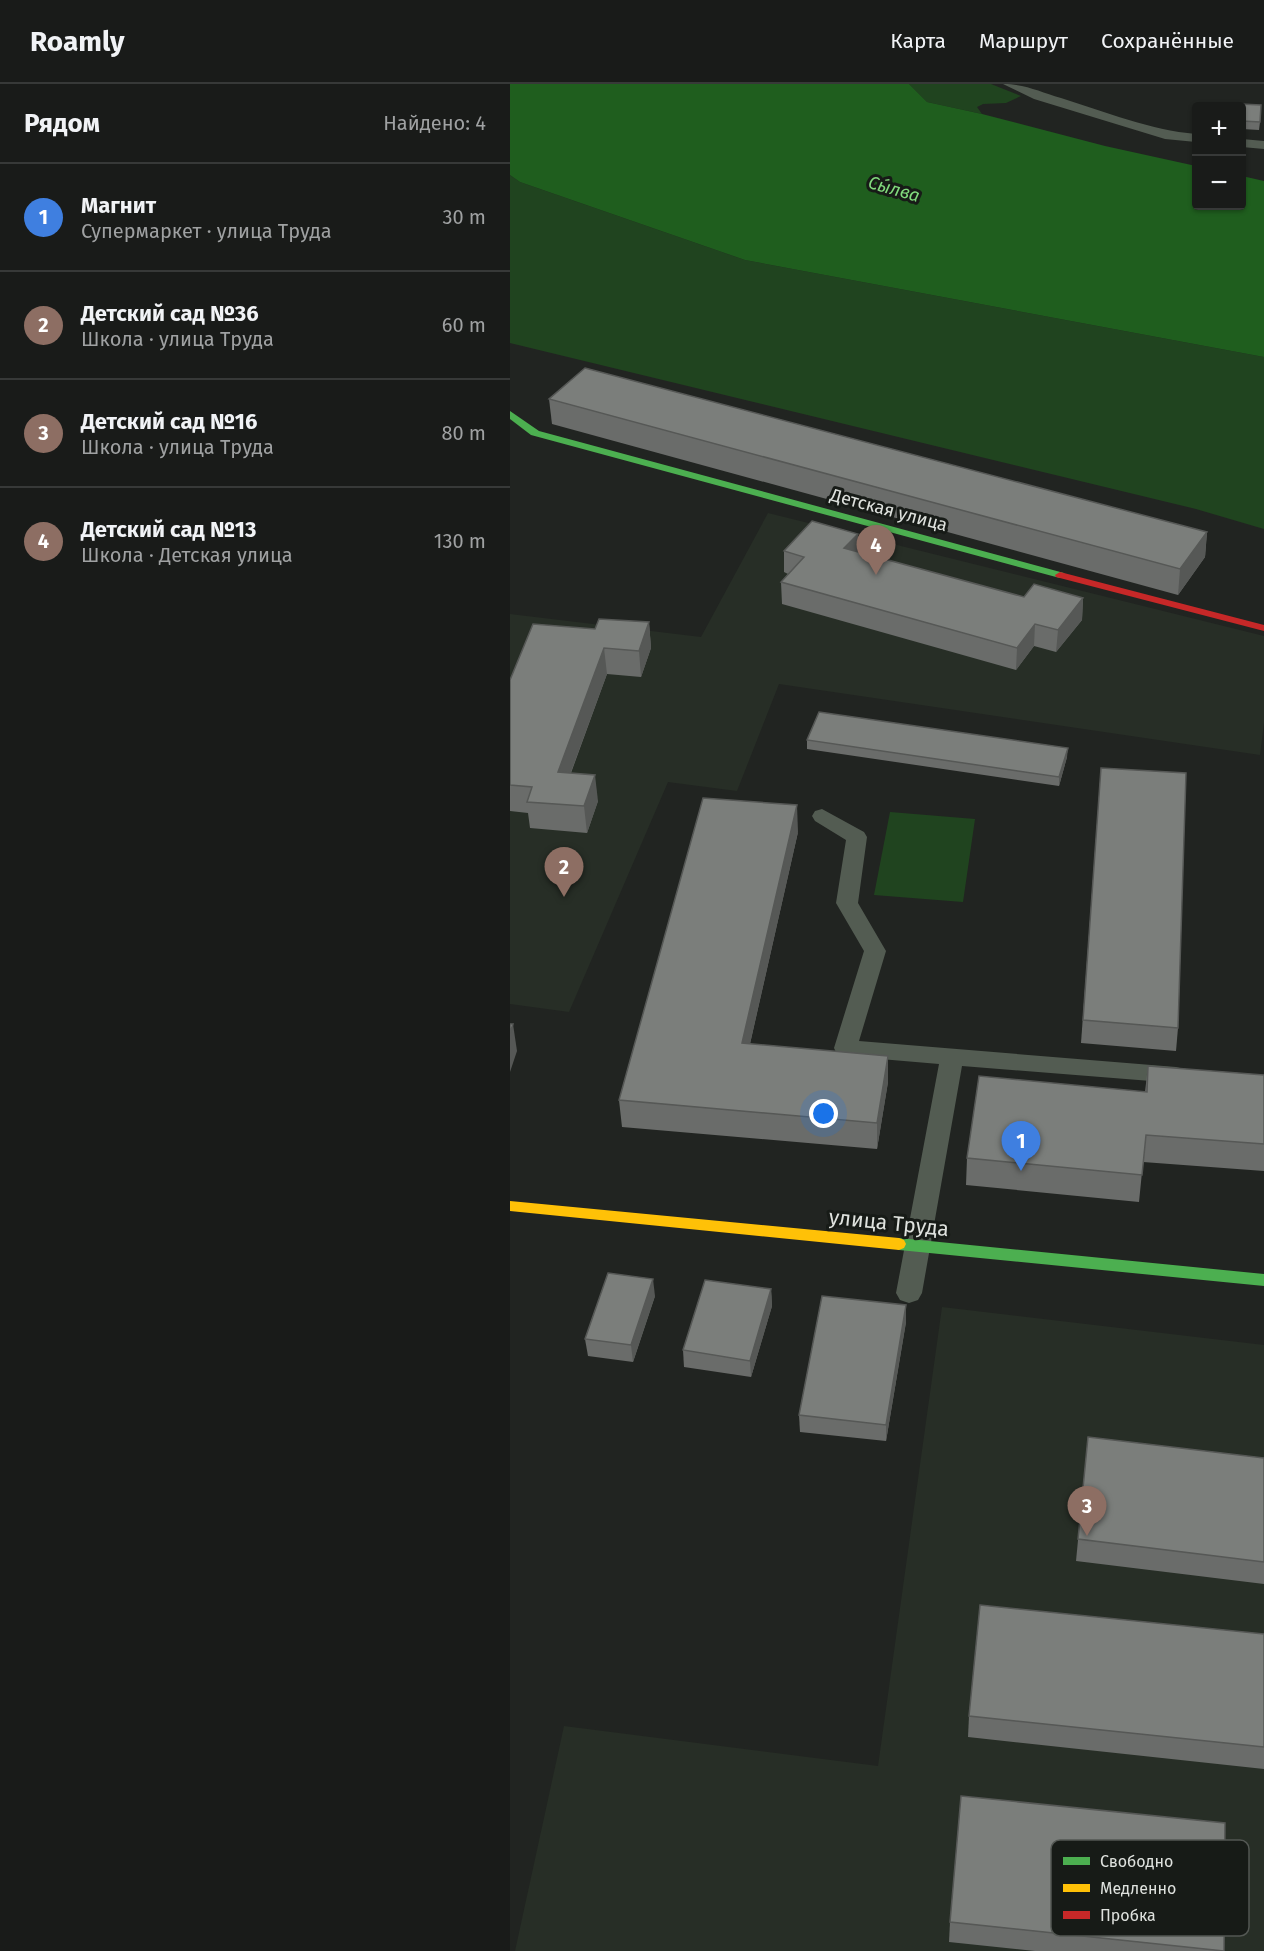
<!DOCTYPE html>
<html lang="ru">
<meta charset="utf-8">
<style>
body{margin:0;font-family:"Fira Sans",sans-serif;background:#262826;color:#f1f3f6}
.controls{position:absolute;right:18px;top:18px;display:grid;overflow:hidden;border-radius:6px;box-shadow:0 2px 4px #0004}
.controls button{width:54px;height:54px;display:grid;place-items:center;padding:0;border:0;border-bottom:2px solid #373938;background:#191b19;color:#f1f3f6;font:30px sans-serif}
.you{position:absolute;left:314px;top:1030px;width:21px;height:21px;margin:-15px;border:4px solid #fff;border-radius:50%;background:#1a73e8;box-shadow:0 0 0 9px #1a73e833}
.badge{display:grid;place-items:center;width:39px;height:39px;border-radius:50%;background:#2563eb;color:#fff;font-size:20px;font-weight:700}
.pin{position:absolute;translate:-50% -50px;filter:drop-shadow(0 2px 3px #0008)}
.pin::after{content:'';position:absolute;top:32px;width:21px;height:18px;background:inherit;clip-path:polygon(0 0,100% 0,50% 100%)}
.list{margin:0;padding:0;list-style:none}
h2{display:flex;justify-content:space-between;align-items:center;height:78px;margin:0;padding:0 24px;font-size:26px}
h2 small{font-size:20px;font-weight:400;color:#9fa1a2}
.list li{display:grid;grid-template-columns:39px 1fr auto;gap:18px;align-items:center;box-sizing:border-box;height:108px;padding:0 24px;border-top:2px solid #373938}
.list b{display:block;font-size:22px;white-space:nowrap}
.list p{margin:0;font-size:20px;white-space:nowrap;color:#9fa1a2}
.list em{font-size:20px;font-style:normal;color:#9fa1a2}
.map{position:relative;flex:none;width:754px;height:1867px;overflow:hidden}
header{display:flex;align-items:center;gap:36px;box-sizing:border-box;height:84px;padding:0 30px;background:#191b19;border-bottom:2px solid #373938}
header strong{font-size:28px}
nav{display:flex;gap:33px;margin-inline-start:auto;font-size:21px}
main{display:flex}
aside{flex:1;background:#191b19}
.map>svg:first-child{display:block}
.built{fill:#272e26}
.green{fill:#20441f}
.water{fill:#1f5e1e}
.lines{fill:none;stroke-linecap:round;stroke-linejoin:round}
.lane{fill:#535c52;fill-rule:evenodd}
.fast{fill:#4caf50;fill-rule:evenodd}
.slow{fill:#ffc107;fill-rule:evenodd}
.jam{fill:#c62828;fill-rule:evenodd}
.wall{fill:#6a6c6a}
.shaded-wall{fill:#565856}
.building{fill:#7b7e7b;stroke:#565856;stroke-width:1.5}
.labels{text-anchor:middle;stroke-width:6;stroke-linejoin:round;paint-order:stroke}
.far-water-label{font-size:18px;font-style:italic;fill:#81da7d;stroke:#171b17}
.far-street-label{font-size:18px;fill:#dfe2de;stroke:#171b17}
.street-label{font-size:21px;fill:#dfe2de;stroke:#171b17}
.key{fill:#171b17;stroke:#535753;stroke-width:1.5}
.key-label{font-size:16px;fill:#dfe2de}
</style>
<header>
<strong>Roamly</strong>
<nav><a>Карта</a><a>Маршрут</a><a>Сохранённые</a></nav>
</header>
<main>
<aside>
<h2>Рядом<small>Найдено: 4</small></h2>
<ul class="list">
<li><span class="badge" style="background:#3f7fe0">1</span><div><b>Магнит</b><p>Супермаркет · улица Труда</p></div><em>30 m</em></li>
<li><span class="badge" style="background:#8d6e63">2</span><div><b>Детский сад №36</b><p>Школа · улица Труда</p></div><em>60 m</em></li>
<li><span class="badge" style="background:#8d6e63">3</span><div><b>Детский сад №16</b><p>Школа · улица Труда</p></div><em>80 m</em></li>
<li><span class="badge" style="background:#8d6e63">4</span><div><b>Детский сад №13</b><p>Школа · Детская улица</p></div><em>130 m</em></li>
</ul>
</aside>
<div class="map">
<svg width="754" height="1867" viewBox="0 0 754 1867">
<rect width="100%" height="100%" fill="#212421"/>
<g class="built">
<path d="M258 429 754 552V639L750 671 269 600 227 707 158 698 59 928 0 920V530L191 553Z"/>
<path d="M432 1223 754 1261V1867H5L54 1642 368 1682Z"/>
</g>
<g class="green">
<path d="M399 0H481L511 12 496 19 473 20 467 23 472 30 417 18Z"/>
<path d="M0 91 10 98 235 176 754 273V445L686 425 0 259Z"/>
<path d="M380 728 465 735 453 818 364 811Z"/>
</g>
<path class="water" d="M0 0H399L417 18 472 30 595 62 686 82V122H732V92L754 97V273L235 176 10 98 0 91Z"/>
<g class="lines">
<g class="lane">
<path d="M493 0C516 0 530 8 551 14 596 28 640 46 686 50V58L655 55 524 15Z"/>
<path d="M732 55 754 57V65L732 63Z"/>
<path d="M312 725 354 748 357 753 348 819 376 867 349 957 666 983 674 985 678 991 674 997 666 999 452 982 412 1209 408 1216 399 1219 390 1216 386 1209 429 980 335 972 327 970 324 964 354 867 326 819 336 756 305 737 302 732 305 727Z"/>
</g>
<g class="fast">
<path d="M0 327 29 347 554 489 555 491 550 494 546 493 21 351 0 335Z"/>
<path d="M389 1154 754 1190V1202L389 1166 384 1164 382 1160 384 1156Z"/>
</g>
<path class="slow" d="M0 1117 389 1154 394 1156 396 1160 394 1164 389 1166 0 1127Z"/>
<path class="jam" d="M550 488 754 541V547L546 493 545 491Z"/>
</g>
<g class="wall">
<path d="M732 22 750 38 749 46 732 45Z"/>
<path d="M39 315 697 448 695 473 668 511 42 340Z"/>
<path d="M348 450V468L514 513 573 514 572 536 546 568 524 562 506 586 272 520 271 498 278 490 274 488V467Z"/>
<path d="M139 538 141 564 131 593 97 590 61 689 88 717 77 749 20 744 18 729 0 727V596L85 545Z"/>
<path d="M297 656 557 673 549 702 297 665Z"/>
<path d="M591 684 668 944 666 967 571 959Z"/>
<path d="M288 748 240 960 378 972V998L367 1065 112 1043 109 1016Z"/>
<path d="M638 982 754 991V1087L633 1078 629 1118 456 1101 457 1074 635 1008Z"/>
<path d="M261 1205 262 1222 241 1293 174 1283 173 1266Z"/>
<path d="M145 1212 123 1278 78 1272 75 1255Z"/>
<path d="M396 1221V1238L376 1357 290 1348 289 1331Z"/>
<path d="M578 1353 754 1374V1500L566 1477Z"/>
<path d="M754 1550V1685L458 1653 459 1632Z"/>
<path d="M440 1838 714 1867H525L439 1858Z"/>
</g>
<g class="shaded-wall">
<path d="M697 448 695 473 668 511 670 485Z"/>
<path d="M348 450V471L334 464Z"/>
<path d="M573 514 572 536 546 568 548 546Z"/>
<path d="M139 538 141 564 131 593 129 567Z"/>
<path d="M525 540 524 562 506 586 507 564Z"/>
<path d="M94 564 97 590 51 715 48 688Z"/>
<path d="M558 664 557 673 549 702V693Z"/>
<path d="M85 691 88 717 77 749 74 722Z"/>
<path d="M287 721 288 748 234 986 232 959Z"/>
<path d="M3 940 7 967 0 988V949Z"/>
<path d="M378 972V998L367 1065V1039Z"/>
<path d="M143 1195 145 1212 123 1278 121 1261Z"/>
<path d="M261 1205 262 1222 241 1293 240 1277Z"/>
<path d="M396 1221V1238L376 1357V1341Z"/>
</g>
<g class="building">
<path d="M708 19 751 21 750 38 732 37V22H708Z"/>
<path d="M75 284 697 448 670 485 39 315Z"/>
<path d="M302 437 348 450 334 464 514 513 524 500 573 514 548 546 525 540 507 564 271 498 294 473 274 467Z"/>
<path d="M89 535 139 538 129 567 94 564 48 688 85 691 74 722 17 718 22 703 0 701V596L23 540 85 545Z"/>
<path d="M309 628 558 664 549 693 297 656Z"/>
<path d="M591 684 676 689 668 944 573 936Z"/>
<path d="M193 714 287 721 232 959 378 972 367 1039 109 1016Z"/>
<path d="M0 940H3L0 949Z"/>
<path d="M638 982 754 991V1060L636 1051 632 1091 457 1074 469 992 637 1008Z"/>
<path d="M98 1189 143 1195 121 1261 75 1255Z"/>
<path d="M195 1196 261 1205 240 1277 173 1266Z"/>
<path d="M312 1212 396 1221 376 1341 289 1331Z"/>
<path d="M578 1353 754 1374V1478L568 1455Z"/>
<path d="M470 1521 754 1550V1663L459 1632Z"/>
<path d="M451 1712 715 1739 714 1867 440 1838Z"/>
</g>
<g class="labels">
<g class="far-water-label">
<text transform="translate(384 105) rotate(16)" y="6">Сы́лва</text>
</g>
<g class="far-street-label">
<text transform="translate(379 426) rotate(15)" y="6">Детская улица</text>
</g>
<g class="street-label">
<text transform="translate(379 1139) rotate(6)" y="7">улица Труда</text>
</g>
</g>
<rect x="541" y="1756" width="198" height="96" rx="9" class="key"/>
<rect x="553" y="1773" width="27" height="8" fill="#4caf50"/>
<rect x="553" y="1800" width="27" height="8" fill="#ffc107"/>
<rect x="553" y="1827" width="27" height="8" fill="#c62828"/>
<g class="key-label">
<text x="590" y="1783">Свободно</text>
<text x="590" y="1810">Медленно</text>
<text x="590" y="1837">Пробка</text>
</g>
</svg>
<div class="controls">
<button>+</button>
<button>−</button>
</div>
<div class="you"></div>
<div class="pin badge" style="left:511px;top:1087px;background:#3f7fe0">1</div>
<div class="pin badge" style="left:54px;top:813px;background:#8d6e63">2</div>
<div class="pin badge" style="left:577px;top:1452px;background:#8d6e63">3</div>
<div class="pin badge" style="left:366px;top:491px;background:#8d6e63">4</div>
</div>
</main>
